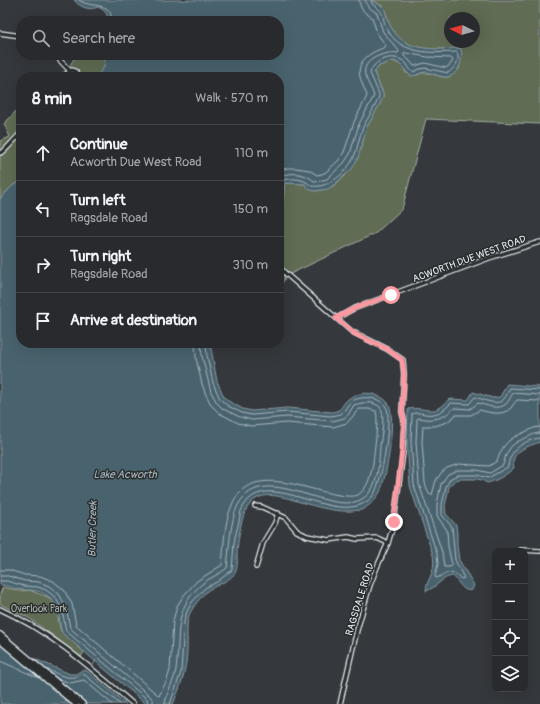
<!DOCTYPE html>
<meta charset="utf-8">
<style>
body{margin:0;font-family:Pangolin,sans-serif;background:#303235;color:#f1f3f6}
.controls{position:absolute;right:12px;bottom:12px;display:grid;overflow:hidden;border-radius:8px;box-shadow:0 4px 16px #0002}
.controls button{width:36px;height:36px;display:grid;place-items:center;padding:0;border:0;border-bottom:1px solid #444649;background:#282a2d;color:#f1f3f6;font:20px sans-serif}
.compass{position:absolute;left:444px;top:12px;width:36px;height:36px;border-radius:50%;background:#282a2d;box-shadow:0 4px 16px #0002;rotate:276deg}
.stop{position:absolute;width:12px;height:12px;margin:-9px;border:3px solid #ff9aa2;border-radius:50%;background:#fff}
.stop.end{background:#ff9aa2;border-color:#fff;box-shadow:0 1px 4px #0008}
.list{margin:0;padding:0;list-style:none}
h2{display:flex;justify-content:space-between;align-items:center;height:52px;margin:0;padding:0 16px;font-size:17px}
h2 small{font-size:13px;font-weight:400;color:#a5a7aa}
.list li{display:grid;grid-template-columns:26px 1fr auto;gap:12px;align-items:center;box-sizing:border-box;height:56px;padding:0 16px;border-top:1px solid #444649}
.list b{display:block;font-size:15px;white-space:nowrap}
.list p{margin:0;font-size:13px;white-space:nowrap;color:#a5a7aa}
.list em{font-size:13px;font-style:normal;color:#a5a7aa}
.icon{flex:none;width:22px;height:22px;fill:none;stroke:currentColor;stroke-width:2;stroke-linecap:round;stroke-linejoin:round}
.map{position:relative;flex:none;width:540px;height:704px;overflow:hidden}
.search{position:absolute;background:#282a2d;box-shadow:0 4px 16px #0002;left:16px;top:16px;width:268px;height:44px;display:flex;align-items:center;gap:10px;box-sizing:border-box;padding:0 14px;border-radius:16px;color:#a5a7aa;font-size:15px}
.panel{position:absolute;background:#282a2d;box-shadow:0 4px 16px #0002;left:16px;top:72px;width:268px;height:276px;border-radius:16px}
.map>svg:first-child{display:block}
.green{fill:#606c53;stroke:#a4aea6;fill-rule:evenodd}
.water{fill:#4a636e;stroke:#899ca5}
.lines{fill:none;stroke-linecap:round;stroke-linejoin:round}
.shore{stroke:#a9b8c1;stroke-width:1}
.stream{stroke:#899ca5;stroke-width:1}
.street-casing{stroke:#e8f1f8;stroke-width:6}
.primary-casing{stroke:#e8f1f8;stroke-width:8}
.street{stroke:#2a2d2e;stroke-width:3.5}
.primary{stroke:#2a2d2e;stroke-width:5.5}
.route{stroke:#ff9aa2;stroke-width:5}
.labels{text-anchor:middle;stroke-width:3;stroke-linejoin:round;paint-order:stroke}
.street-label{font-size:10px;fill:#e8f1f8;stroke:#2a2d2e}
.park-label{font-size:10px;fill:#abb5ae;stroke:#2a2d2e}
.water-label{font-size:11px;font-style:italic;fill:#a9b8c1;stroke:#2a2d2e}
</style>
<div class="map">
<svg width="540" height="704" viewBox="0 0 540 704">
<rect width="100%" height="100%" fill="#35383c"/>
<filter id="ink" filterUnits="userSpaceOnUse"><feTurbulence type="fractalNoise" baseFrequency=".025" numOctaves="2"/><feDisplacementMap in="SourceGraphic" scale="8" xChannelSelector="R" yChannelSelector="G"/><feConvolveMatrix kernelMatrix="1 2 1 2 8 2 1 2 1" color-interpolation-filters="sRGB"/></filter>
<g filter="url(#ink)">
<g class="green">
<path d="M371 0H540V124L426 119 402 209 376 233 286 276 279 289V207L283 202 284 186 285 183 305 184 315 191 325 189 333 186 345 176 362 144 367 127 383 98V93L374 73C378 65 384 63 393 61L403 66 406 73 417 75C428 68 438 79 448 77 452 76 456 71 459 69V48C445 50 418 50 406 44 400 40 395 33 391 28 388 22 386 14 384 7ZM450 18H474V42H450Z"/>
<path d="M76 55H103C108 66 103 68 96 77H57L68 69Z"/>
<path d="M21 106V181L12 186 0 199V141L10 137 4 124Z"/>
<path d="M3 587 20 591 29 590 48 597 55 605 61 631 84 652 81 657 29 618 0 604V594Z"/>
</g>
<g class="water">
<path d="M74 0H371L384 7C386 13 387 19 390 25 401 47 421 49 443 49 448 49 456 47 461 49 463 60 459 78 444 77 438 76 432 73 426 72 420 72 417 76 411 76 404 71 402 63 393 61L379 66 374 73 383 94V98L367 127 358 158 352 169 335 184 328 189 315 191 308 189 305 184 285 183 283 202 279 207V77H96C103 68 108 66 103 55H279V21H107C109 14 104 10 98 7 89 11 80 7 74 0Z"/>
<path d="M21 181V343H210L217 381 224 397 230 402 243 409 252 411 287 408 332 412C343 410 340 407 347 400 353 394 365 392 373 394 378 396 385 398 388 403 397 415 387 477 380 492 377 498 370 505 364 509 361 511 356 510 352 511 337 512 322 508 307 504 291 500 264 487 250 504 241 514 238 539 237 553 237 558 238 566 236 571 233 580 214 586 207 591 201 597 194 605 190 613 185 624 188 639 187 652 186 671 181 686 173 704H146L63 634C59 628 60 619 59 612 56 602 47 593 37 591 31 589 25 591 18 589 12 588 7 585 0 585V199L12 186Z"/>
<path d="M507 384 540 387V442C529 446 509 451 514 468 507 474 497 481 487 483L482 480 477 479H459L454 481 449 487 445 506 446 514 456 525 457 533V545L459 560 474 585 472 590C463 593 459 582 453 576 441 577 437 588 426 591 426 585 429 580 431 575 434 568 434 562 433 555L410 486 407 442 408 409C427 406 434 418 449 399L468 400 473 392 493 398 500 397Z"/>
<path d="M0 644 70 674H76L82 670 87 671 126 704H0Z"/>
</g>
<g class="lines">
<g class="shore">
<path d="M79 0C89 9 114 0 111 21"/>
<path d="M406 53 427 57 451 58 453 60 451 64 446 68 425 63 414 66 409 60 404 56V54Z"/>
<path d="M279 170 288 168H296L309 170 317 175 322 174 326 172 339 160 344 152 354 122 367 96C361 79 351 66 372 53 377 50 382 49 386 46L377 33 372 17C364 13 360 9 359 0"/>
<path d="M279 177C289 171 306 173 314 181L323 180 327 179 344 163 350 154 359 124 374 96C372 89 367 82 365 75 361 59 386 51 398 53L399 51 383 32 377 13 368 7 365 0"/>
<path d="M279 200 280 185 283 180C293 178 304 178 311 186 329 189 347 172 354 157 358 147 359 137 363 127 368 117 375 108 379 97V94L370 73C374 59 393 53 405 62 408 65 409 70 413 72L420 69 425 68 448 73C454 68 461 61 457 52 430 53 399 55 386 27 381 14 385 12 372 4L371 0"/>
<path d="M540 390 510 388C508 391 507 396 504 399 497 407 483 399 475 397L469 404 451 403C444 411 436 416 425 414 420 413 416 412 412 414L411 442 414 485 437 554 438 564 435 576 436 578C449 574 450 567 461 579L464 578 455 560 452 527 442 515V505L446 486 451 478 458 475H477L488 478 508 467C509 450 524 440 540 438"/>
<path d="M540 395 513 393C511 396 509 401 506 404 498 411 486 405 478 403L470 409 454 408C443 419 433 421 419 418L417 419 416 442 419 484 442 552 444 567H450L452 565 448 546 447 530 439 519 437 515V504L441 484 448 474 458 470H477L490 473 503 465C507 448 512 443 528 437 532 435 535 433 540 433"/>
<path d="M540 401 517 400C515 402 513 405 511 408 503 416 490 413 480 410L471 415H456L447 422 435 426H423L422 442 425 483 429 494 432 495 436 480 442 472 447 468 459 464 489 466 497 461C503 444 508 439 525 432 530 430 534 427 540 427"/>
<path d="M0 570H9L25 575 40 576 53 581 64 590 72 604 76 625 159 696 167 680 170 670 173 621 177 606 184 595 197 581 222 565C224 545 224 523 232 505 249 461 308 491 339 495 345 496 353 497 358 495 368 489 371 474 373 463 374 450 379 422 376 411L369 409H359L347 423 333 427 287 423 251 426 238 423 219 413 212 406 206 395 202 384 196 358 195 343"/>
<path d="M0 576H8L25 581 39 582 49 586 59 594 66 607 70 628 150 696 153 700V704"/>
<path d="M0 581H7L24 586 38 587 46 590 55 597 62 609 66 631 147 699 148 704"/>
<path d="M0 661 39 678"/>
<path d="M46 669C59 674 70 682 82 674L85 675 120 704"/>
<path d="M59 679 70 683 84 680 112 704"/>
<path d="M165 704C166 692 175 681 176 669 181 636 172 609 202 584 209 578 220 574 227 568 229 551 230 520 238 505 266 455 340 528 369 493 379 481 379 460 380 446 381 438 386 413 380 407 378 405 375 404 372 403 366 402 360 403 354 405L348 415 344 418 333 421 287 417 252 420 240 417 223 409 217 403 211 392 202 356 201 343"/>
<path d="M170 704 181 672 184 622 187 611 192 602 205 588 217 582 232 570C233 561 233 552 234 543 235 536 237 529 239 522 240 517 240 511 243 507 268 463 338 532 372 497 382 486 391 423 387 409 383 397 362 395 352 401 347 404 346 410 341 414L331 416 287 412 252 415 242 413 228 406 220 399 213 383 207 356 206 343"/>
</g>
<path class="stream" d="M92 667 96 660"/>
<defs>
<g id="street">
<path d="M0 33 21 36"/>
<path d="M55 55 70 71"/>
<path d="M70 77 68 73 72 70 76 72 75 77"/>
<path d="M0 153 4 151 21 133"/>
<path d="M279 267 285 273 351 331 387 349 403 360 404 374 402 412 404 420 403 452 394 522 388 543 377 567 370 585 357 630 340 704"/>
<path d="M337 318 353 309 489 258 540 242"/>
<path d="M255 506 262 507 286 518 297 531 307 536 329 540 348 537 357 539 377 538 388 543"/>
<path d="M521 550 540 551"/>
<path d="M256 567 263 543 275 523 278 513"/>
<path d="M0 609C51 632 91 668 133 704"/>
</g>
<g id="primary">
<path d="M0 635 82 704"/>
<path d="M0 640 76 704"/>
</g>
</defs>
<use href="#street" class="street-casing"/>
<use href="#primary" class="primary-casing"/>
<use href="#street" class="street"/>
<use href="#primary" class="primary"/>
</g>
</g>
<g class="lines" filter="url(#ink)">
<path class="route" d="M391 295 353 309 336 318 355 334 387 349 402 360 404 374 402 412 404 420 402 452 394 522"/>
</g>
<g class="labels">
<g class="street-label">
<text transform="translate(469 258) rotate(-20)" y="4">ACWORTH DUE WEST ROAD</text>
<text transform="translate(359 599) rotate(-73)" y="4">RAGSDALE ROAD</text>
</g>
<g class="park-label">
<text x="39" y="612">Overlook Park</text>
</g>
<g class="water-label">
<text x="125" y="478">Lake Acworth</text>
<text transform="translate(92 529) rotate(-89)" y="4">Butler Creek</text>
</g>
</g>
</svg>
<div class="controls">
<button>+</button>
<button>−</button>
<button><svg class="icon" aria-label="locate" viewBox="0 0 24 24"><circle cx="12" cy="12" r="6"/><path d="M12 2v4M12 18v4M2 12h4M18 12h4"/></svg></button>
<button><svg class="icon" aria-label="layers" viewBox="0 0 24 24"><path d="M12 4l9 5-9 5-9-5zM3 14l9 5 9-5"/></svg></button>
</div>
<svg class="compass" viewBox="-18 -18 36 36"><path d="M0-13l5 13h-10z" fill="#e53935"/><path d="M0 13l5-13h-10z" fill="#a5a7aa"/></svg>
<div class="stop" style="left:391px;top:295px"></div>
<div class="stop end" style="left:394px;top:522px"></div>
<div class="search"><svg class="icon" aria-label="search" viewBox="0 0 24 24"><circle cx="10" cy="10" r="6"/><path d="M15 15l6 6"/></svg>Search here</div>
<section class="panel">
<h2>8 min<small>Walk · 570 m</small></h2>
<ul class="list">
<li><svg class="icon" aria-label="ahead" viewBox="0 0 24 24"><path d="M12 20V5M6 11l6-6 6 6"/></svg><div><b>Continue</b><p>Acworth Due West Road</p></div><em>110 m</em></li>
<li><svg class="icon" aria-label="left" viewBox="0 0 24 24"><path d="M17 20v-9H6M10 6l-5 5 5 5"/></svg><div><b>Turn left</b><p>Ragsdale Road</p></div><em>150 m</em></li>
<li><svg class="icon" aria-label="right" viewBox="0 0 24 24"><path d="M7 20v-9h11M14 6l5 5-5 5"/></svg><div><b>Turn right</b><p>Ragsdale Road</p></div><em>310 m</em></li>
<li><svg class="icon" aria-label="arrive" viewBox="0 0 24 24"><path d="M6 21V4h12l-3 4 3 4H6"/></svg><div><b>Arrive at destination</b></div></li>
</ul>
</section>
</div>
